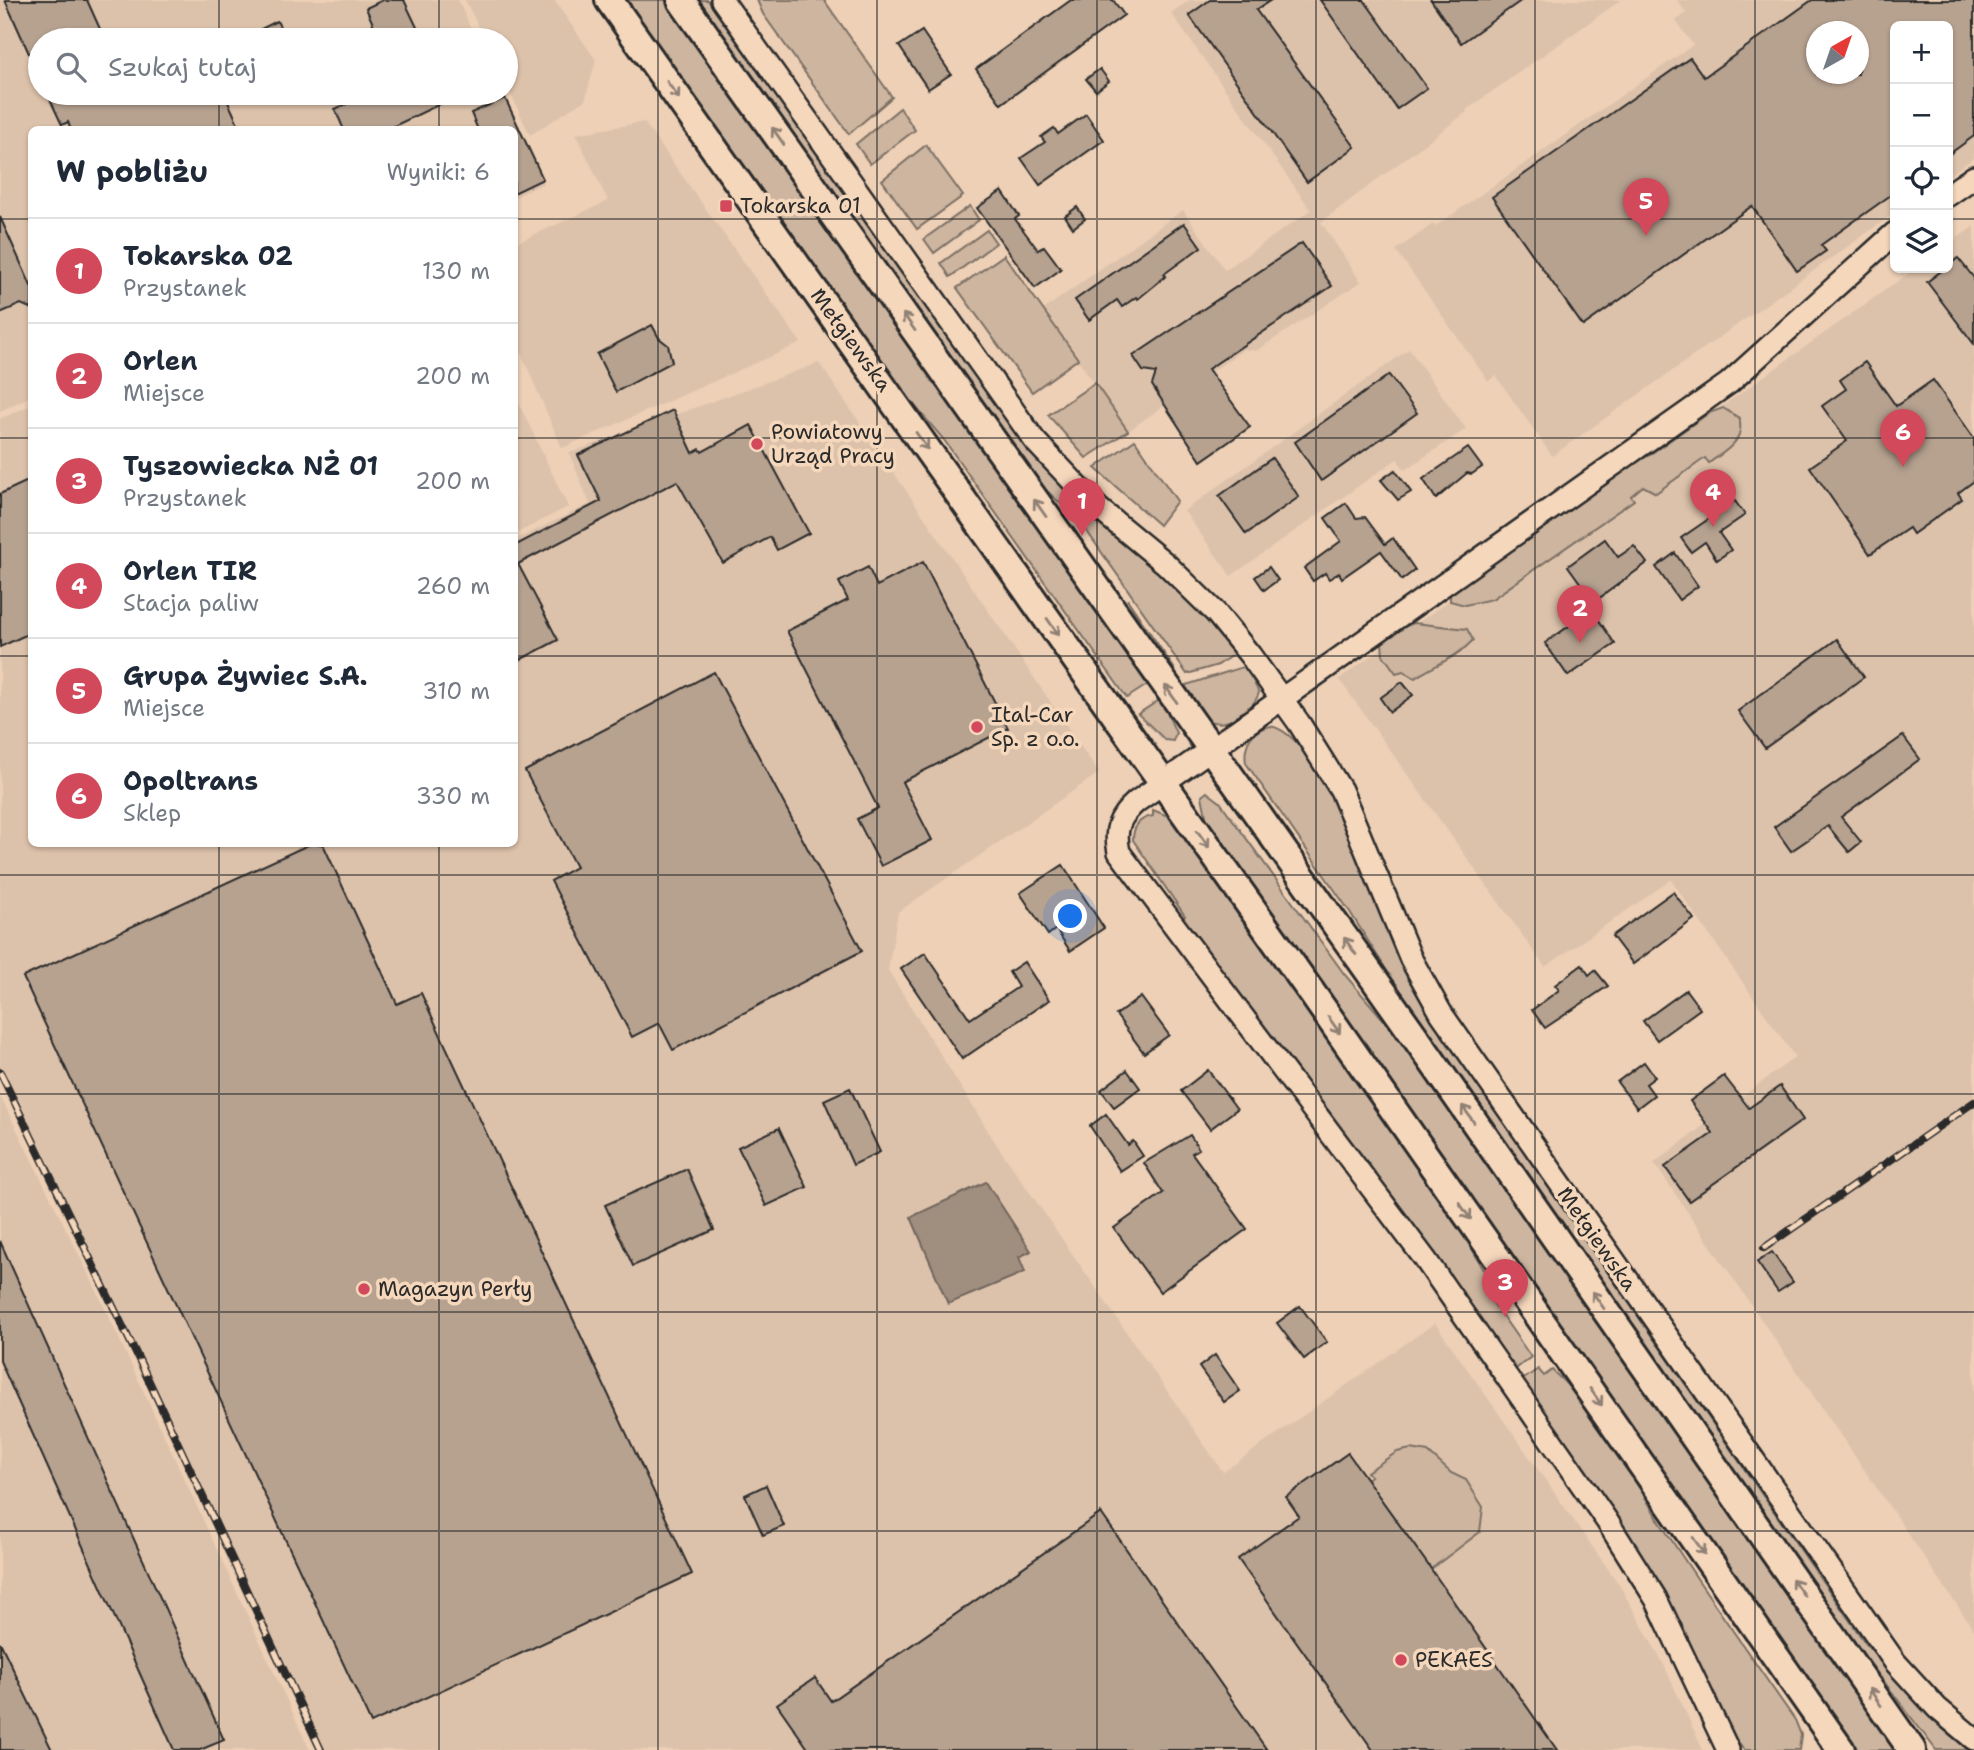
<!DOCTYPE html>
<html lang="pl">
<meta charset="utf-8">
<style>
body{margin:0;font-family:"Shantell Sans",sans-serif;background:#f2f2f3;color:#1f2937}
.controls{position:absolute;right:21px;top:21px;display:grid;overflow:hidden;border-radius:10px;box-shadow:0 2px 5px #0004}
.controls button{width:63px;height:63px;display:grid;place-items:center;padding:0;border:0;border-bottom:2px solid #e0e1e3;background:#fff;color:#1f2937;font:35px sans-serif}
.compass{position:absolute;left:1806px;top:21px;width:63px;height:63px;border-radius:50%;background:#fff;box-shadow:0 2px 5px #0004;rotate:40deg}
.you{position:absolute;left:1071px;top:917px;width:24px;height:24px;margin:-18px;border:5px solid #fff;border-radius:50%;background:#1a73e8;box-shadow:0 0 0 10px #1a73e833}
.badge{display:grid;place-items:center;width:46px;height:46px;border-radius:50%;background:#d1495b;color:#fff;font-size:23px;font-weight:700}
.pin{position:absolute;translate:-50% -58px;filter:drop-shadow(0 2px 4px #0008)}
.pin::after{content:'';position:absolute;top:37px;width:24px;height:21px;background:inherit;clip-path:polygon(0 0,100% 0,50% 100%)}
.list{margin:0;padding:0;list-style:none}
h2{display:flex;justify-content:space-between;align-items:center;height:91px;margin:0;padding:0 28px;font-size:30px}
h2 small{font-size:23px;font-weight:400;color:#747a83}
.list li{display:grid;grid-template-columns:46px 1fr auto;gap:21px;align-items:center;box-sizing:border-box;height:105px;padding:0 28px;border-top:2px solid #e0e1e3}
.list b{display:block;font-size:26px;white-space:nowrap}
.list p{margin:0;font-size:23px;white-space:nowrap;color:#747a83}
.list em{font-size:23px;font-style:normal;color:#747a83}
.icon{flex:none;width:38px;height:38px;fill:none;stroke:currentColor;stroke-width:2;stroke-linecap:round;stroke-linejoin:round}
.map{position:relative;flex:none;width:1974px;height:1750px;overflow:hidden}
.search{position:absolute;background:#fff;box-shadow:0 2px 5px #0004;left:28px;top:28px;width:490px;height:77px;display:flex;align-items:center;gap:18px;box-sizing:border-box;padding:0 24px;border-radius:38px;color:#747a83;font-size:26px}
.panel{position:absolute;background:#fff;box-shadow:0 2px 5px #0004;left:28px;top:126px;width:490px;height:721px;border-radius:10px}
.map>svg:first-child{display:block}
.built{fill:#ddc2ab;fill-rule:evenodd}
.green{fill:#cdb59f;stroke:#7c7065;stroke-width:2}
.water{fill:#a08e7f;stroke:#71665d;stroke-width:2}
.building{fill:#b7a290;stroke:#2b2b2b;stroke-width:2;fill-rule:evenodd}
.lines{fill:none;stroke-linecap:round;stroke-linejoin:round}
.minor-casing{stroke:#2b2b2b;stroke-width:26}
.major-casing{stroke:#2b2b2b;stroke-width:32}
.minor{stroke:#f5d7bc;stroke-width:21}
.major{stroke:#f5d7bc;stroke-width:26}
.rail-casing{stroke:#2b2b2b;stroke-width:8}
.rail{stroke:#f5d7bc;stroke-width:5;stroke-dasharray:16;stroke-linecap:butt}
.oneway{stroke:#908174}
.grid{fill:none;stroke:#2b2b2b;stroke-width:2;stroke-opacity:0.55}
.poi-dot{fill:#d1495b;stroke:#f5d7bc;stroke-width:2.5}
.labels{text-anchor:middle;stroke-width:7;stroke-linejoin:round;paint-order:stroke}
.poi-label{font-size:21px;fill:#2b2b2b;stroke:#f5d7bc;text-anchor:start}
.street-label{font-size:21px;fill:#2b2b2b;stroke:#f5d7bc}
</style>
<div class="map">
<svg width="1974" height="1750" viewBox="0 0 1974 1750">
<rect width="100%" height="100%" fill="#edd0b6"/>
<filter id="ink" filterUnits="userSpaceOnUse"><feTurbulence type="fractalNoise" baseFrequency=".0143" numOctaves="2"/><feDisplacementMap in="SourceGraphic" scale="14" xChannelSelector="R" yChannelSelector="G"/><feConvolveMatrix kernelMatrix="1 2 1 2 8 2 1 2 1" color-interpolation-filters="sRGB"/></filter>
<g filter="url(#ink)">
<g class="built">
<path d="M0 0H458L476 40H40V93H501L544 183 515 197 514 130H32L31 396 0 411Z"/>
<path d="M465 0H554L596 60 585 100 530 135 506 84V40H485Z"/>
<path d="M1190 0H1621L1466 110 1467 112 1321 222 1361 282 1256 351 1244 349 1128 431 1043 310 1183 210 1225 270 1311 210 1171 13Z"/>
<path d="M1677 0H1974V158L1948 176V26H1895V213L1552 456 1496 376 1488 381 1396 250 1433 224 1436 226 1693 45 1676 21 1686 13ZM1816 32H1858V74H1816Z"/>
<path d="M644 122 801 343 562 448 515 339 514 244 608 201 576 134Z"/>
<path d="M1974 226V1630L1654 1163 1795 1057 1671 880 1545 967 1339 679 1916 268H1948V245Z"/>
<path d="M1409 349 1466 429 1405 470 1397 459 1231 576 1184 511Z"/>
<path d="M819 363 1099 773 898 912 888 970 995 1142 1223 1472 1435 1323 1620 1586 1664 1665 1703 1750H323L0 1079V419L31 405 32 844H514L515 540 590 504 569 453Z"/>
<path d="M514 393 568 507 515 534H514Z"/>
<path d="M0 1096 97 1291 310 1750H0Z"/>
</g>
<g class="green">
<path d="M621 0H666L1150 683 1127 698 944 440 892 379Z"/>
<path d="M693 0H708L1029 448 1104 528 1160 574 1223 636 1235 653 1218 665 1187 674 1067 503 1062 505 1025 470Z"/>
<path d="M757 0H824L892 97 849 134 763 14Z"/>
<path d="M900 108 915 130 870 164 856 144Z"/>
<path d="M926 145 963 196 917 229 882 180Z"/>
<path d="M970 206 979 220 934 253 924 239Z"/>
<path d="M987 230 996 243 950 277 941 263Z"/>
<path d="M1004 255 1078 359 1032 392 957 288Z"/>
<path d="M1095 383 1128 431 1086 458 1048 415Z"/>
<path d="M1723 408 1739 418C1746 441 1725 451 1709 463L1705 458 1656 493 1643 486 1631 496 1634 500 1492 599 1465 605 1450 601V594L1460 584 1598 490 1631 463 1646 457 1709 413Z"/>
<path d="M1135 440 1177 501 1159 525 1095 468Z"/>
<path d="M1127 599 1174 668 1168 672Z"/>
<path d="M1414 623 1467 629 1473 640C1457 658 1434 665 1415 678L1403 671 1396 673 1383 655 1382 643 1401 628Z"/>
<path d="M1246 666 1259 693C1251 714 1220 734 1200 715 1192 708 1186 696 1180 687Z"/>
<path d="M1161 699 1176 733 1173 741 1165 740 1138 714Z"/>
<path d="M1271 726C1327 739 1374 908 1398 959 1412 987 1427 1012 1444 1037L1866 1644 1937 1724 1968 1750H1936L1841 1625 1424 1030 1350 912 1246 763C1243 744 1252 729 1271 726Z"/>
<path d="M1207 792 1220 802 1345 975 1414 1055 1898 1750H1858L1208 826 1202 796Z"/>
<path d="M1153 810 1173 818 1448 1205 1491 1283 1483 1288 1531 1357 1513 1371 1181 920 1185 916 1133 840C1133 826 1139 818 1153 816Z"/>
<path d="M1538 1369 1544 1376 1552 1370C1604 1418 1628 1472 1665 1530 1707 1595 1751 1657 1795 1720L1801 1735 1799 1750H1744L1738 1743 1652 1572 1521 1381Z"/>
<path d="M1411 1449 1428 1452 1451 1473 1466 1480 1483 1507 1480 1532 1431 1569 1366 1479 1371 1476 1367 1472 1397 1452Z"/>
</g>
<path class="water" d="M986 1182 1031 1251 1019 1257 1025 1272 948 1304 911 1217Z"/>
<g class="building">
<path d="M5 0H87L105 40H40V78Z"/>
<path d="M383 0H404L423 40H380L366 8Z"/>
<path d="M1071 0H1113L1124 15 1001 104 976 69Z"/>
<path d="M1210 0H1271L1256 10 1355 147 1307 182 1189 15Z"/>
<path d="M1320 0H1364L1427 88 1397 109Z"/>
<path d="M1431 0H1522L1461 43Z"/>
<path d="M1812 0H1974V136L1948 155V26H1895V192L1821 245 1826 251 1797 271 1752 206 1583 326 1492 197 1690 58 1704 77ZM1816 32H1858V74H1816Z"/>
<path d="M277 21 287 40H264L259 30Z"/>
<path d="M922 31 951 74 928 89 899 46Z"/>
<path d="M1100 69 1109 81 1096 91 1086 79Z"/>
<path d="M47 93H224L241 130H71L68 122 62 125Z"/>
<path d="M371 93H435L440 104 386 130H344L335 109Z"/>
<path d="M505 98 543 179 514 193V130H478L471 113Z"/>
<path d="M1086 114 1104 140 1040 185 1021 158 1045 142 1041 137 1054 128 1058 134Z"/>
<path d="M1002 191 1019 216 1015 219 1038 250 1044 246 1061 269 1035 288 977 208Z"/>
<path d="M1077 207 1085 219 1073 228 1065 216Z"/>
<path d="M0 217 32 288V309L21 304 0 313Z"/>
<path d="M1184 223 1201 247 1164 274 1166 276 1138 299 1136 297 1122 307 1117 300 1089 320 1075 300Z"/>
<path d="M1302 243 1332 286 1208 369 1250 427 1201 461 1152 385 1156 373 1143 371 1133 356Z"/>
<path d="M1958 258 1974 278V344L1927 282Z"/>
<path d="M652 325 659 338 668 345 672 362 616 392 597 354Z"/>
<path d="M1865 362 1896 406 1933 380 1974 438V481L1958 493 1962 499 1913 534 1909 528 1870 554 1810 467 1847 441 1822 406 1846 389 1840 380Z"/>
<path d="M1389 375 1417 413 1321 481 1295 442Z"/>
<path d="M673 410 693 453 700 449 702 452 751 425 809 533 777 550 770 537 723 563 677 481 518 564 558 640 514 663V546L601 501 578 455Z"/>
<path d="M1468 448 1482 467 1472 474 1467 473 1436 499 1423 479Z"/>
<path d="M1272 458 1299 497 1246 534 1219 496Z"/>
<path d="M1395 470 1411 492 1398 500 1381 480Z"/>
<path d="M32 479V632L0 647V494Z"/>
<path d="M1735 501 1745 515 1719 533 1731 550 1717 560 1705 542 1691 552 1681 538Z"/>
<path d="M1346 503 1356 518 1365 517 1385 544 1393 538 1415 570 1402 580 1381 551 1342 578 1339 573 1329 579 1325 573 1313 581 1304 568 1341 541 1325 518Z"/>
<path d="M1605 539 1618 557 1634 546 1647 563 1594 602 1568 566Z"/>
<path d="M1675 553 1698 586 1679 600 1656 567Z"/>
<path d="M923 562 1008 728 902 782 932 840 881 866 857 819 878 808 787 631 848 600 839 582 868 567 877 586Z"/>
<path d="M1269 567 1278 580 1264 590 1255 577Z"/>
<path d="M1592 610 1615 644 1568 676 1545 643Z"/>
<path d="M1837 639 1864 677 1765 748 1738 711Z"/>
<path d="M714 672 862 951 673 1050 659 1023 632 1037 551 881 576 867 525 771Z"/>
<path d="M1402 682 1413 695 1390 712 1380 698Z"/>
<path d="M1903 736 1920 759 1841 817 1861 842 1849 852 1828 826 1791 851 1774 827Z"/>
<path d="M310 844H323L397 1004 421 993 692 1574 371 1723 23 977Z"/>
<path d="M1063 865 1104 928 1070 951 1056 929 1048 935 1020 893Z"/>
<path d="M1673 892 1694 919 1633 964 1612 936Z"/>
<path d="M925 953 970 1019 1018 987 1009 972 1024 962 1049 1000 962 1059 901 969Z"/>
<path d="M1582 965 1589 975 1595 970 1608 986 1545 1028 1532 1010 1559 990 1555 985Z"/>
<path d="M1686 990 1700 1009 1657 1040 1643 1021Z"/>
<path d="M1141 997 1169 1035 1144 1053 1116 1015Z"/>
<path d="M1644 1062 1655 1077 1646 1084 1654 1095 1637 1108 1617 1082Z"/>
<path d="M1127 1070 1140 1088 1114 1107 1101 1090Z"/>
<path d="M1208 1070 1237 1109 1210 1129 1181 1091Z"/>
<path d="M1724 1076 1749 1108 1780 1086 1803 1120 1689 1201 1665 1167 1713 1133 1690 1101Z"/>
<path d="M850 1088 880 1152 853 1165 824 1100Z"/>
<path d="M1106 1114 1128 1145 1133 1141 1143 1156 1120 1171 1090 1126Z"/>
<path d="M779 1128 807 1187 766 1206 738 1147Z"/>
<path d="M1190 1135 1199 1149 1192 1153 1247 1229 1160 1292 1114 1228 1163 1193 1144 1163Z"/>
<path d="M687 1169 714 1230 633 1266 605 1205Z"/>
<path d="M0 1241 224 1740 200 1750H174L0 1361Z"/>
<path d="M1772 1252 1793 1282 1778 1292 1757 1262Z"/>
<path d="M1300 1306 1327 1342 1304 1359 1277 1323Z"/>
<path d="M1215 1355 1240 1391 1224 1402 1199 1367Z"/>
<path d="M1348 1453 1431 1569 1557 1750H1373L1238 1559 1299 1516 1286 1497Z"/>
<path d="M766 1485 784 1526 763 1535 745 1495Z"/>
<path d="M1101 1513 1267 1750H809L777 1704 815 1678 831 1701Z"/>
<path d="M0 1642 52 1750H0Z"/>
</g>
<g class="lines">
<defs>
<g id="minor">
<path d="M722 0 1035 441 1098 508 1166 564 1216 613 1250 655 1299 723 1341 790 1411 959 1441 1013 1895 1662 1937 1708 1974 1739"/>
<path d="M1948 195 1974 177"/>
<path d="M1728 1750 1656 1599 1607 1521 1425 1259 1119 852C1114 829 1119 817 1136 802L1729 383 1895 233"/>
</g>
<g id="major">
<path d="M609 0 1314 996 1841 1750"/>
<path d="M681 0 1418 1041 1912 1750"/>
</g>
</defs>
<use href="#minor" class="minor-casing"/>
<use href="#major" class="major-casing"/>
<use href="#minor" class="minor"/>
<use href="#major" class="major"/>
<defs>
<g id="rail">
<path d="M0 1072 141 1364 321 1750"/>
<path d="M1764 1248 1974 1102"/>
</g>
</defs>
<use href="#rail" class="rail-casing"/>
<use href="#rail" class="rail"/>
</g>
<defs><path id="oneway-shaft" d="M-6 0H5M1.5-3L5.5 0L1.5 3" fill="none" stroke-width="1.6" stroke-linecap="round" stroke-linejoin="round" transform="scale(1.75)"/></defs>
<g class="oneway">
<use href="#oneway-shaft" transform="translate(673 90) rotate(54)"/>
<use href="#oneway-shaft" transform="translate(778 136) rotate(-125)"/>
<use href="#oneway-shaft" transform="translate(909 322) rotate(-125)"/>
<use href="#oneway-shaft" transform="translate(922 441) rotate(55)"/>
<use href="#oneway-shaft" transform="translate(1040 508) rotate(-125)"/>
<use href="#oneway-shaft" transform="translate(1053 627) rotate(55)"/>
<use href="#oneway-shaft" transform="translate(1171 694) rotate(-125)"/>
<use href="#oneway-shaft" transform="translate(1203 839) rotate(55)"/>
<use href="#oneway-shaft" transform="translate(1350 946) rotate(-125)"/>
<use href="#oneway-shaft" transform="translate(1334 1025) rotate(55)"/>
<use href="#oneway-shaft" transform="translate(1468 1114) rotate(-125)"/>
<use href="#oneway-shaft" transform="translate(1465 1211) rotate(55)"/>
<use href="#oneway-shaft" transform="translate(1598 1300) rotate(-125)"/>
<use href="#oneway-shaft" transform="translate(1596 1397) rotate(55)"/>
<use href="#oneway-shaft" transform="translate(1699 1546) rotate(55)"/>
<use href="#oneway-shaft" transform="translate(1798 1587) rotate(-125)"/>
<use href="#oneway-shaft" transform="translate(1875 1697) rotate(-125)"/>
</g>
</g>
<path class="grid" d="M219 0V40M439 0V40M658 0V1750M877 0V1750M1097 0V1750M1316 0V1750M1535 0V1750M1755 0V1750M219 93V130M439 93V130M0 219H32M514 219H1895M1948 219H1974M0 438H32M514 438H1974M0 656H32M514 656H1974M219 844V1750M439 844V1750M0 875H1974M0 1094H1974M0 1312H1974M0 1531H1974"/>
<g class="poi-dot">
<rect x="719" y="199" width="14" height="14" rx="3.5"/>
<circle cx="757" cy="444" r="7"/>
<circle cx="977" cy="727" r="7"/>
<circle cx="364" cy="1289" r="7"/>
<circle cx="1401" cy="1660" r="7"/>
</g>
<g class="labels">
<g class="poi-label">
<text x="740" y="213">Tokarska 01</text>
<text x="771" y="439">Powiatowy<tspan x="771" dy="24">Urząd Pracy</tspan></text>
<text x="991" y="722">Ital-Car<tspan x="991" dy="24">Sp. z o.o.</tspan></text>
<text x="378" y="1296">Magazyn Perły</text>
<text x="1415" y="1667">PEKAES</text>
</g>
<g class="street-label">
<text transform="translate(851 340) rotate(54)" y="7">Mełgiewska</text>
<text transform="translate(1597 1239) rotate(55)" y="7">Mełgiewska</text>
</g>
</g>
</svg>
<div class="controls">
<button>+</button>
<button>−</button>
<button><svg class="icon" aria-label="locate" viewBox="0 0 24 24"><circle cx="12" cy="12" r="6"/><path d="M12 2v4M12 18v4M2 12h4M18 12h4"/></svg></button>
<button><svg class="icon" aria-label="layers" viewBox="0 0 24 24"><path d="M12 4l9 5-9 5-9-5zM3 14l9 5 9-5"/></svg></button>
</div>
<svg class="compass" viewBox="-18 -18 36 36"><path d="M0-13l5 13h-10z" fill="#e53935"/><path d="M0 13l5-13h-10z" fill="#747a83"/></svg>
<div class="you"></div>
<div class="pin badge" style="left:1082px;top:536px">1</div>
<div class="pin badge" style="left:1580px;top:643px">2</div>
<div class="pin badge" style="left:1505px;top:1317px">3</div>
<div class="pin badge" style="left:1713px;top:527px">4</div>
<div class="pin badge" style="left:1646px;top:236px">5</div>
<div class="pin badge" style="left:1903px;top:467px">6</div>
<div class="search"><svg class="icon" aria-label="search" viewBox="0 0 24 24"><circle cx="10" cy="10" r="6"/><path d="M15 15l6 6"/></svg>Szukaj tutaj</div>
<section class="panel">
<h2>W pobliżu<small>Wyniki: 6</small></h2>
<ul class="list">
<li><span class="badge">1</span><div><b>Tokarska 02</b><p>Przystanek</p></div><em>130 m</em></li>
<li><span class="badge">2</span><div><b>Orlen</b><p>Miejsce</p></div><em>200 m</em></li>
<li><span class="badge">3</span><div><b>Tyszowiecka NŻ 01</b><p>Przystanek</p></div><em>200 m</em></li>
<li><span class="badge">4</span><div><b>Orlen TIR</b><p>Stacja paliw</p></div><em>260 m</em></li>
<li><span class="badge">5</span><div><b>Grupa Żywiec S.A.</b><p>Miejsce</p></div><em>310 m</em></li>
<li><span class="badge">6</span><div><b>Opoltrans</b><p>Sklep</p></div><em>330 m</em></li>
</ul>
</section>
</div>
